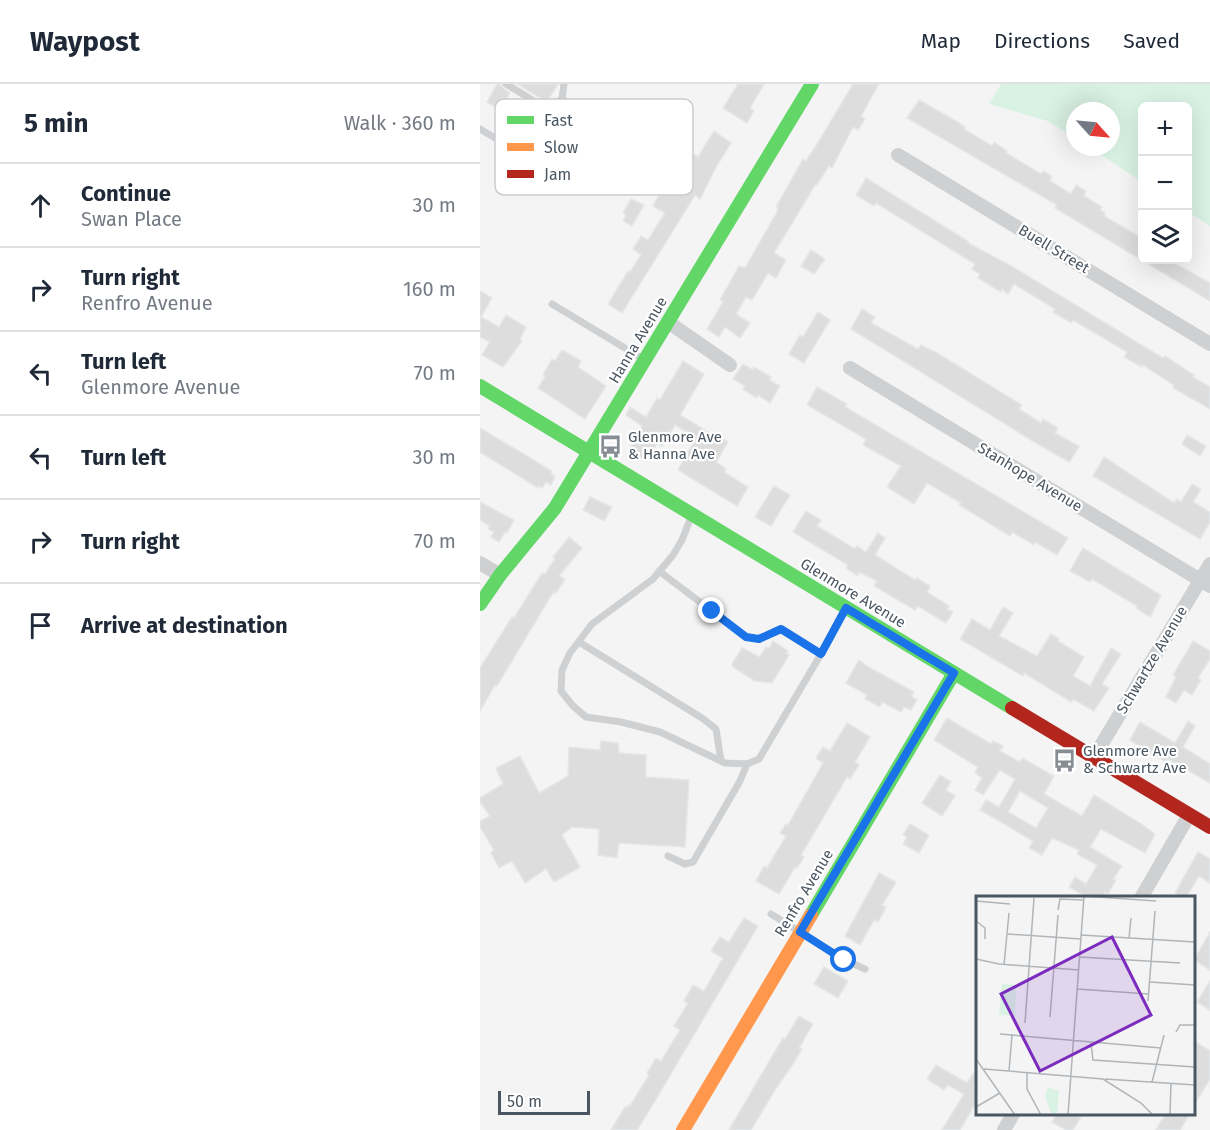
<!DOCTYPE html>
<meta charset="utf-8">
<style>
body{margin:0;font-family:"Fira Sans",sans-serif;background:#f2f2f3;color:#1f2937}
.controls{position:absolute;right:18px;top:18px;display:grid;overflow:hidden;border-radius:9px;box-shadow:0 6px 24px #0002}
.controls button{width:54px;height:54px;display:grid;place-items:center;padding:0;border:0;border-bottom:2px solid #e0e1e3;background:#fff;color:#1f2937;font:30px sans-serif}
.compass{position:absolute;left:586px;top:18px;width:54px;height:54px;border-radius:50%;background:#fff;box-shadow:0 6px 24px #0002;rotate:117deg}
.scale{position:absolute;left:18px;bottom:15px;width:92px;box-sizing:border-box;padding-left:6px;border:3px solid #4a5661;border-top:0;font-size:16px;line-height:21px;white-space:nowrap;color:#4a5661;-webkit-text-stroke:4px #fff;paint-order:stroke}
.stop{position:absolute;width:18px;height:18px;margin:-14px;border:4px solid #1a73e8;border-radius:50%;background:#fff}
.stop.end{background:#1a73e8;border-color:#fff;box-shadow:0 2px 6px #0008}
.list{margin:0;padding:0;list-style:none}
h2{display:flex;justify-content:space-between;align-items:center;height:78px;margin:0;padding:0 24px;font-size:26px}
h2 small{font-size:20px;font-weight:400;color:#747a83}
.list li{display:grid;grid-template-columns:39px 1fr auto;gap:18px;align-items:center;box-sizing:border-box;height:84px;padding:0 24px;border-top:2px solid #e0e1e3}
.list b{display:block;font-size:22px;white-space:nowrap}
.list p{margin:0;font-size:20px;white-space:nowrap;color:#747a83}
.list em{font-size:20px;font-style:normal;color:#747a83}
.icon{flex:none;width:33px;height:33px;fill:none;stroke:currentColor;stroke-width:2;stroke-linecap:round;stroke-linejoin:round}
.map{position:relative;flex:none;width:730px;height:1046px;overflow:hidden}
header{display:flex;align-items:center;gap:36px;box-sizing:border-box;height:84px;padding:0 30px;background:#fff;border-bottom:2px solid #e0e1e3}
header strong{font-size:28px}
nav{display:flex;gap:33px;margin-inline-start:auto;font-size:21px}
main{display:flex}
aside{flex:1;background:#fff}
.map>svg:first-child{display:block}
.green{fill:#d9f2e3}
.building{fill:#ddddde;stroke:#e5e6e7;stroke-width:1.5;fill-rule:evenodd}
.lines{fill:none;stroke-linecap:round;stroke-linejoin:round}
.lane{stroke:#ced0d2;stroke-width:7}
.street{stroke:#ced0d2;stroke-width:14}
.fast{stroke:#63d668;stroke-width:14}
.slow{stroke:#ff974d;stroke-width:14}
.jam{stroke:#b3261e;stroke-width:14}
.route{stroke:#1a73e8;stroke-width:8}
.labels{text-anchor:middle;stroke-width:4.5;stroke-linejoin:round;paint-order:stroke}
.street-label{font-size:15px;fill:#4a5661;stroke:#fff}
.poi-label{font-size:15px;fill:#4a5661;stroke:#fff;text-anchor:start}
.inset-road{fill:none;stroke:#b0b5b9;stroke-width:1.5}
.view{fill:#7b2cbf;fill-opacity:0.15;stroke:#7b2cbf;stroke-width:3}
.inset-edge{fill:none;stroke:#4a5661;stroke-width:3}
.key{fill:#fff;stroke:#c9ccd0;stroke-width:1.5}
.key-label{font-size:16px;fill:#4a5661}
</style>
<header>
<strong>Waypost</strong>
<nav><a>Map</a><a>Directions</a><a>Saved</a></nav>
</header>
<main>
<aside>
<h2>5 min<small>Walk · 360 m</small></h2>
<ul class="list">
<li><svg class="icon" aria-label="ahead" viewBox="0 0 24 24"><path d="M12 20V5M6 11l6-6 6 6"/></svg><div><b>Continue</b><p>Swan Place</p></div><em>30 m</em></li>
<li><svg class="icon" aria-label="right" viewBox="0 0 24 24"><path d="M7 20v-9h11M14 6l5 5-5 5"/></svg><div><b>Turn right</b><p>Renfro Avenue</p></div><em>160 m</em></li>
<li><svg class="icon" aria-label="left" viewBox="0 0 24 24"><path d="M17 20v-9H6M10 6l-5 5 5 5"/></svg><div><b>Turn left</b><p>Glenmore Avenue</p></div><em>70 m</em></li>
<li><svg class="icon" aria-label="left" viewBox="0 0 24 24"><path d="M17 20v-9H6M10 6l-5 5 5 5"/></svg><div><b>Turn left</b></div><em>30 m</em></li>
<li><svg class="icon" aria-label="right" viewBox="0 0 24 24"><path d="M7 20v-9h11M14 6l5 5-5 5"/></svg><div><b>Turn right</b></div><em>70 m</em></li>
<li><svg class="icon" aria-label="arrive" viewBox="0 0 24 24"><path d="M6 21V4h12l-3 4 3 4H6"/></svg><div><b>Arrive at destination</b></div></li>
</ul>
</aside>
<div class="map">
<svg width="730" height="1046" viewBox="0 0 730 1046">
<rect width="100%" height="100%" fill="#f4f4f4"/>
<path class="green" d="M521 0H730V142L708 128V22H662V98L609 63H631V27H595V54L568 37 509 20Z"/>
<g class="building">
<path d="M17 0H20L23 4 30 9 20 26 7 18Z"/>
<path d="M37 0H78L67 18Z"/>
<path d="M258 0H284L270 24 274 27 267 39 243 24Z"/>
<path d="M373 0H399L381 32 385 35 378 46 373 43 352 84 349 82 336 102 335 101 294 169 306 176 296 194 288 189 272 216 266 213 256 230 270 239 260 254 245 243 239 253 227 245 243 218 240 216 259 182 265 184 297 128 298 124 296 123 318 84 323 75 326 77 339 57Z"/>
<path d="M439 16 476 37 485 43 484 45 512 62 514 58 527 67 526 69 561 90 563 87 572 92 570 97 591 110 596 101 606 107 604 112 622 123 620 126 625 129 624 132 663 155V176H689L730 199V217L575 124 577 121 427 34Z"/>
<path d="M234 47 251 59 236 83 220 115 215 111 142 229 128 220 148 187 150 188 161 171 153 165 161 152 168 156 185 129 173 122 192 88 176 78 182 67 207 82 214 70 218 73Z"/>
<path d="M386 94 489 158 488 159 533 183 683 274 685 272 714 291 713 293 730 303V325L693 304 694 301 663 281 662 283 644 273 647 268 593 236 591 239 573 228 575 225 534 200 528 210 522 205 521 208 498 194 500 190 492 185 495 180 396 119 394 122 376 111Z"/>
<path d="M151 115 164 121 152 142 143 137 146 131 143 129Z"/>
<path d="M331 166 345 175 334 190 321 182Z"/>
<path d="M0 207 12 214 1 233 19 243 26 231 46 243 40 255 42 257 23 283 2 271 10 258 0 253Z"/>
<path d="M382 225 395 233 391 239 438 265 441 261 457 269 542 321 539 325 561 339 563 335 578 344 575 349 599 362 591 376 589 378 551 356 371 245Z"/>
<path d="M338 228 350 236 324 279 309 270 320 251 323 253Z"/>
<path d="M82 266 101 277 98 283 126 302 105 335 58 304 65 293 63 291 72 275 75 277Z"/>
<path d="M203 277 224 290 200 331 238 354 239 352 248 358 236 378 246 385 244 388 268 403 257 422 198 386 216 354 195 341 182 362 177 359 167 377 149 366 162 342 146 331 150 323 166 333 177 314 180 316Z"/>
<path d="M263 280 273 286 274 283 291 293 289 296 300 302 290 319 278 311 277 314 263 305 265 302 253 295Z"/>
<path d="M337 303 367 320 365 323 588 454 577 471 555 458 554 461 532 448 530 452 479 421 481 419 447 399 434 420 407 403 421 382 383 361 386 355 327 321Z"/>
<path d="M0 344 72 387 71 390 75 392 71 401 66 398 62 404 59 402 58 404 0 368Z"/>
<path d="M707 351 726 362 720 372 702 360Z"/>
<path d="M624 373 694 419 697 415 701 418 712 400 721 405 713 418 730 428V438L720 455 613 392Z"/>
<path d="M294 402 310 411 291 442 275 433Z"/>
<path d="M110 413 132 423 124 437 103 426Z"/>
<path d="M0 418 34 436 27 449 25 448 19 458 11 453 14 448 8 445 10 442 0 436Z"/>
<path d="M326 427 341 436 337 442 375 465 377 462 386 468 398 449 405 454 395 471 435 496 437 494 450 502 447 508 469 522 467 525 473 528 466 539 438 522 435 526 394 502 397 497 379 488 378 492 366 484 368 481 313 448Z"/>
<path d="M89 453 102 464 79 492 85 495 76 509 74 508 69 515 17 602 15 601 0 627V584L32 533 34 534 62 489 65 490 75 475 73 473Z"/>
<path d="M603 464 681 511 670 533 656 524 657 522 612 495 610 498 590 487Z"/>
<path d="M523 523 533 529 519 552 557 572 571 550 579 555 578 557 604 573 593 592 610 602 631 564 641 570 622 600 629 604 614 627 593 615 591 618 544 589 543 592 480 555 492 535 510 546Z"/>
<path d="M293 557 308 567 306 569 309 571 292 599 275 597 253 583 252 580 262 564 280 573 286 563 289 564Z"/>
<path d="M713 557 730 567V575L718 594 721 596 712 611 704 606 696 619 686 613 696 593 693 591Z"/>
<path d="M379 576 387 582 434 608 431 612 437 616 431 626 424 623 421 628 402 618 400 623 385 615 387 611 366 599Z"/>
<path d="M467 634 511 660 513 657 523 662 520 667 540 678 542 674 574 692 564 710 602 732 614 711 660 739 675 750 665 769 621 745 610 763 642 782 633 795 636 796 628 810 625 808 622 813H607L589 803 595 793 606 800 617 781 597 770 599 766 572 754 562 771 549 764 553 757 500 726 506 716 519 723 535 695 520 686 503 711 495 706 502 694 495 689 498 683 454 656ZM540 707 568 724 556 744 528 728Z"/>
<path d="M708 637 715 642 703 663 730 680V699L688 675 686 678 650 656 660 638 695 659Z"/>
<path d="M367 639 390 653 375 678 379 681 370 695 367 693 321 771 324 773 317 784 315 783 299 810 276 797 284 782 287 784 306 752 300 749 306 740 308 741 343 679 336 674 343 663 350 667Z"/>
<path d="M121 657 138 659 139 669 166 671V693L209 696 205 763 139 759 137 774 118 771 119 745 92 743 82 751 100 783 74 798 66 785 45 799 32 777 19 784 11 769 14 766 0 743V737L10 732 0 718V714L23 700 16 684 40 672 59 709 88 692 89 663 120 666Z"/>
<path d="M460 691 471 698 466 706 475 712 462 732 442 719Z"/>
<path d="M430 740 449 751 439 769 423 760 427 753 423 751Z"/>
<path d="M718 768 730 775V799L719 792 706 813H702L695 809Z"/>
<path d="M399 789 416 798 402 821 406 823 398 838 394 836 380 861 365 852Z"/>
<path d="M264 834 278 842 172 1022 157 1046H131L145 1023 147 1024 148 1021 150 1022 169 991 167 989 176 974 181 977 200 946 194 942 208 919 204 917 213 901 224 907 243 874 231 867 240 853 249 858Z"/>
<path d="M730 848V886L714 876Z"/>
<path d="M344 883 368 897 358 914 334 900Z"/>
<path d="M730 897V926L717 918Z"/>
<path d="M319 932 333 940 319 964 322 965 313 980 295 1006 271 1046H249L294 969 303 954 305 955Z"/>
<path d="M714 957 730 967V995L714 1021Z"/>
<path d="M456 981 487 999 498 983V1015L480 1046H462L484 1010 468 1001 464 1006 447 995Z"/>
<path d="M577 1029H596L601 1033 593 1046H586L572 1038Z"/>
<path d="M686 1029H703L708 1033 700 1046H676Z"/>
</g>
<g class="lines">
<g class="lane">
<path d="M26 0 67 25 82 15"/>
<path d="M84 0 82 15 123 39"/>
<path d="M0 45 51 76"/>
<path d="M72 220 163 275"/>
<path d="M211 433 202 456 193 471 173 495 112 540 90 569 82 586 81 607 93 622 106 633 141 638 180 648 245 679 267 680 279 675 341 570 364 526"/>
<path d="M179 487 266 553 279 555 301 545 341 570"/>
<path d="M99 558 222 634 236 645 241 677"/>
<path d="M188 772 205 780 213 778 260 697 267 680"/>
<path d="M291 830 365 876 385 885"/>
</g>
<g class="street">
<path d="M418 71 730 260"/>
<path d="M188 238 250 281"/>
<path d="M370 284 730 502"/>
<path d="M0 479 20 491"/>
<path d="M614 673 730 480"/>
<path d="M661 814 709 731"/>
<path d="M524 1046 533 1030"/>
</g>
<g class="fast">
<path d="M0 302 532 624"/>
<path d="M0 520 20 491 75 424 332 0"/>
<path d="M331 831 474 589"/>
</g>
<path class="slow" d="M203 1046 331 831"/>
<path class="jam" d="M532 624 730 743"/>
</g>
<g class="lines">
<path class="route" d="M232 527 266 553 279 555 301 545 341 570 366 524 474 589 320 848 364 876"/>
</g>
<defs>
<symbol id="bus-bare" viewBox="-9 -9 18 18"><path d="M-5-6H5V4H4V6H2V4H-2V6H-4V4H-5ZM-3.5-4V0h7V-4ZM-3.5 1.2v1.5H-2V1.2ZM2 1.2v1.5H3.5V1.2Z" fill="#868d94" stroke="#fff" stroke-width="2.5" paint-order="stroke"/></symbol>
</defs>
<g fill-rule="evenodd">
<use href="#bus-bare" x="114" y="346" width="33" height="33"/>
<use href="#bus-bare" x="568" y="660" width="33" height="33"/>
</g>
<g class="labels">
<g class="street-label">
<text transform="translate(574 165) rotate(31)" y="5">Buell Street</text>
<text transform="translate(158 256) rotate(-59)" y="5">Hanna Avenue</text>
<text transform="translate(550 393) rotate(31)" y="5">Stanhope Avenue</text>
<text transform="translate(373 509) rotate(31)" y="5">Glenmore Avenue</text>
<text transform="translate(672 576) rotate(-59)" y="5">Schwartze Avenue</text>
<text transform="translate(324 809) rotate(-59)" y="5">Renfro Avenue</text>
</g>
<g class="poi-label">
<text x="148" y="358">Glenmore Ave<tspan x="148" dy="17">&amp; Hanna Ave</tspan></text>
<text x="603" y="672">Glenmore Ave<tspan x="603" dy="17">&amp; Schwartz Ave</tspan></text>
</g>
</g>
<g transform="translate(496 812)">
<rect width="219" height="219" fill="#f4f4f4"/>
<path d="M26 88 40 89 39 120 23 119ZM72 191 83 195 81 219H76L69 200Z" fill="#d9f2e3"/>
<path class="inset-road" d="M0 5 34 8M82 14 84 3 108 4M0 25 9 32V43M32 38 105 43M105 39 219 46M153 42 155 22M104 61 204 67M0 63 23 68 103 74M28 69 33 17M174 86 219 89M101 93 173 98M172 105 179 15M74 121 82 19M49 127 58 2M200 136 204 129H219M24 138 185 152M115 147 117 164 219 171M0 163 39 219M8 173 127 183 165 207 177 219M33 175 36 139M51 177V193L65 219M129 183 219 189M176 186 188 139M0 211 24 197M92 219 108 0 180 5M194 219 195 187"/>
<path class="view" d="M136 41 175 119 64 175 25 98Z"/>
<rect width="219" height="219" class="inset-edge"/>
</g>
<rect x="15" y="15" width="198" height="96" rx="9" class="key"/>
<rect x="27" y="32" width="27" height="8" fill="#63d668"/>
<rect x="27" y="59" width="27" height="8" fill="#ff974d"/>
<rect x="27" y="86" width="27" height="8" fill="#b3261e"/>
<g class="key-label">
<text x="64" y="42">Fast</text>
<text x="64" y="69">Slow</text>
<text x="64" y="96">Jam</text>
</g>
</svg>
<div class="controls">
<button>+</button>
<button>−</button>
<button><svg class="icon" aria-label="layers" viewBox="0 0 24 24"><path d="M12 4l9 5-9 5-9-5zM3 14l9 5 9-5"/></svg></button>
</div>
<svg class="compass" viewBox="-18 -18 36 36"><path d="M0-13l5 13h-10z" fill="#e53935"/><path d="M0 13l5-13h-10z" fill="#747a83"/></svg>
<div class="scale">50 m</div>
<div class="stop" style="left:364px;top:876px"></div>
<div class="stop end" style="left:232px;top:527px"></div>
</div>
</main>
